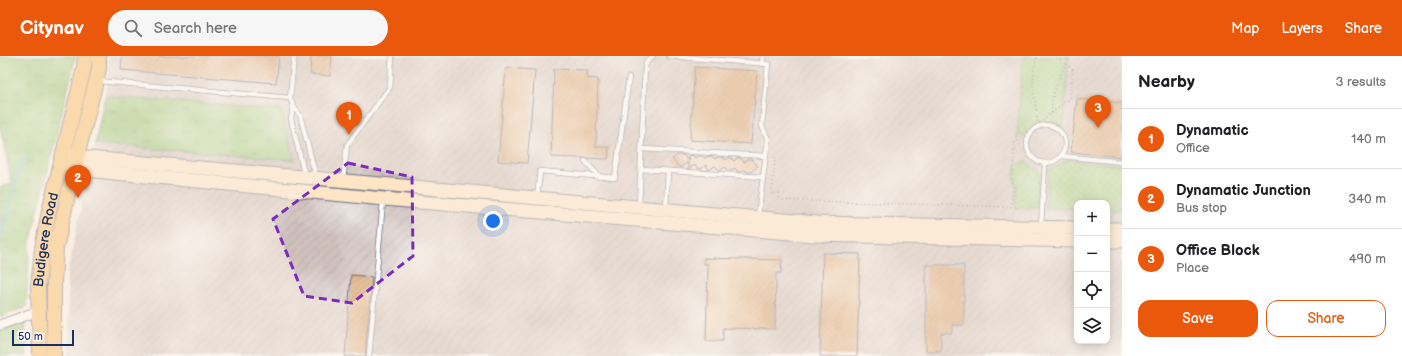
<!DOCTYPE html>
<meta charset="utf-8">
<style>
body{margin:0;font-family:"Balsamiq Sans",sans-serif;background:#f6f6f6;color:#202124}
.controls{position:absolute;right:12px;bottom:12px;display:grid;overflow:hidden;border-radius:8px;box-shadow:0 2px 10px #0003}
.controls button{width:36px;height:36px;display:grid;place-items:center;padding:0;border:0;border-bottom:1px solid #e0e0e0;background:#fff;color:#202124;font:20px sans-serif}
.scale{position:absolute;left:12px;bottom:10px;width:62px;box-sizing:border-box;padding-left:4px;border:2px solid #1b2f5e;border-top:0;font-size:11px;line-height:14px;white-space:nowrap;color:#1b2f5e;-webkit-text-stroke:3px #fff;paint-order:stroke}
.you{position:absolute;left:493px;top:165px;width:14px;height:14px;margin:-10px;border:3px solid #fff;border-radius:50%;background:#1a73e8;box-shadow:0 0 0 6px #1a73e833}
.badge{display:grid;place-items:center;width:26px;height:26px;border-radius:50%;background:#ea580c;color:#fff;font-size:13px;font-weight:700}
.pin{position:absolute;translate:-50% -33px;filter:drop-shadow(0 1px 2px #0008)}
.pin::after{content:'';position:absolute;top:21px;width:14px;height:12px;background:inherit;clip-path:polygon(0 0,100% 0,50% 100%)}
.list{margin:0;padding:0;list-style:none}
h2{display:flex;justify-content:space-between;align-items:center;height:52px;margin:0;padding:0 16px;font-size:17px}
h2 small{font-size:13px;font-weight:400;color:#757577}
.list li{display:grid;grid-template-columns:26px 1fr auto;gap:12px;align-items:center;box-sizing:border-box;height:60px;padding:0 16px;border-top:1px solid #e0e0e0}
.list b{display:block;font-size:15px;white-space:nowrap}
.list p{margin:0;font-size:13px;white-space:nowrap;color:#757577}
.list em{font-size:13px;font-style:normal;color:#757577}
.actions{display:flex;gap:8px;padding:12px 16px}
.actions a{flex:1;padding:9px 0;border:1px solid #ea580c;border-radius:12px;text-align:center;font-size:14px;color:#ea580c}
.actions .main{background:#ea580c;color:#fff}
.icon{flex:none;width:22px;height:22px;fill:none;stroke:currentColor;stroke-width:2;stroke-linecap:round;stroke-linejoin:round}
.map{position:relative;flex:none;width:1122px;height:300px;overflow:hidden}
header{display:flex;align-items:center;gap:24px;box-sizing:border-box;height:56px;padding:0 20px;background:#ea580c;color:#fff}
header strong{font-size:19px}
nav{display:flex;gap:22px;margin-inline-start:auto;font-size:14px}
.search{width:280px;height:36px;background:#f6f6f6;display:flex;align-items:center;gap:10px;box-sizing:border-box;padding:0 14px;border-radius:22px;color:#757577;font-size:15px}
main{display:flex}
aside{flex:1;background:#fff}
.map>svg:first-child{display:block}
.industrial{fill:url(#industrial-furrows);fill-rule:evenodd}
.grass{fill:url(#grass-tufts);stroke:#597c6a}
.garden{fill:url(#garden-dots);stroke:#597c6a}
.lines{fill:none;stroke-linecap:round;stroke-linejoin:round}
.stream{stroke:#66bbe2;stroke-width:2.5}
.building{fill:url(#building-hatch)}
.lane-casing{stroke:#69728c;stroke-width:6}
.street-casing{stroke:#69728c;stroke-width:11}
.secondary-casing{stroke:#69728c;stroke-width:15}
.primary-casing{stroke:#69728c;stroke-width:16}
.path{stroke:#69728c;stroke-width:1.5;stroke-dasharray:1 3;stroke-linecap:butt}
.lane{stroke:#fff;stroke-width:4.5}
.street{stroke:#fff;stroke-width:9}
.secondary{stroke:#fde5c5;stroke-width:13}
.primary{stroke:#fabe6d;stroke-width:14}
.marked{fill:none;stroke:#7b2cbf;stroke-width:3;stroke-dasharray:8 5;stroke-linejoin:round}
.labels{text-anchor:middle;stroke-width:3.5;stroke-linejoin:round;paint-order:stroke}
.street-label{font-size:14px;fill:#1b2f5e;stroke:#fff}
</style>
<header>
<strong>Citynav</strong>
<div class="search"><svg class="icon" aria-label="search" viewBox="0 0 24 24"><circle cx="10" cy="10" r="6"/><path d="M15 15l6 6"/></svg>Search here</div>
<nav><a>Map</a><a>Layers</a><a>Share</a></nav>
</header>
<main>
<div class="map">
<svg width="1122" height="300" viewBox="0 0 1122 300">
<defs>
<pattern id="industrial-furrows" width="10" height="10" patternUnits="userSpaceOnUse"><rect width="10" height="10" fill="#cfc0bb"/><path d="M-1 1l2-2M0 10L10 0M9 11l2-2" fill="none" stroke="#b1a5a3"/></pattern>
<pattern id="grass-tufts" width="24" height="20" patternUnits="userSpaceOnUse"><rect width="24" height="20" fill="#97c877"/><path d="M3 7l-1-3M5 7V3M7 7l1-3M15 17l-1-3M17 17v-4M19 17l1-3" fill="none" stroke="#7aa365"/></pattern>
<pattern id="garden-dots" width="8" height="8" patternUnits="userSpaceOnUse"><rect width="8" height="8" fill="#97c877"/><path d="M2 2h.1M6 6h.1" fill="none" stroke="#7aa365" stroke-width="1.8" stroke-linecap="round"/></pattern>
<pattern id="building-hatch" width="6" height="6" patternUnits="userSpaceOnUse"><rect width="6" height="6" fill="#dba46f"/><path d="M-1 1l2-2M0 6l6-6M5 7l2-2" fill="none" stroke="#b1865e"/></pattern>
</defs>
<rect width="100%" height="100%" fill="#fff"/>
<filter id="ink" filterUnits="userSpaceOnUse"><feTurbulence type="fractalNoise" baseFrequency=".025" numOctaves="2"/><feDisplacementMap in="SourceGraphic" scale="8" xChannelSelector="R" yChannelSelector="G"/><feConvolveMatrix kernelMatrix="1 2 1 2 8 2 1 2 1" color-interpolation-filters="sRGB"/></filter>
<filter id="wash" filterUnits="userSpaceOnUse"><feTurbulence type="fractalNoise" baseFrequency=".012" numOctaves="4" result="noise"/><feDisplacementMap in="SourceGraphic" scale="16" xChannelSelector="R" yChannelSelector="G"/><feGaussianBlur stdDeviation="0.9" result="paint"/><feColorMatrix in="noise" values="0 0 0 0 0 0 0 0 0 0 0 0 0 0 0 0 0 1.4 0 .05"/><feComposite in="paint" operator="in"/></filter>
<g filter="url(#wash)">
<rect width="100%" height="100%" fill="#faeee1"/>
<path class="industrial" d="M108 0H640L641 2 643 0H1122V300H70L67 219 108 23ZM1077 147H1107V285H1077Z"/>
<g class="grass">
<path d="M0 0H76L30 187 26 251 0 261V131L12 128 0 70Z"/>
<path d="M105 40 281 54 295 104 95 88Z"/>
<path d="M25 266 27 300H0V275Z"/>
</g>
<g class="garden">
<path d="M1023 0H1069L1063 71 1052 65 1045 66 1017 83Z"/>
<path d="M1067 103 1122 109V154H1107V147H1077V153L1045 152 1048 114 1058 110Z"/>
<path d="M1026 105 1031 110 1040 115 1037 152H1015L1017 130 1014 124 1015 109Z"/>
</g>
<g class="lines">
<path class="stream" d="M0 181 23 103"/>
</g>
<g id="blocks">
<g class="building">
<path d="M122 0H279L276 27 121 14Z"/>
<path d="M311 0H332L330 20 310 18Z"/>
<path d="M695 11 757 15 751 88 690 84Z"/>
<path d="M506 12 535 14 527 107 498 105Z"/>
<path d="M554 13 587 14V22L598 23 596 91H609L608 103 551 101Z"/>
<path d="M1077 43 1122 47V101L1071 96Z"/>
<path d="M677 99H684L688 105 689 99 694 100 695 102 697 100H703L705 102 707 100 713 101 715 103 717 101H723L725 104 728 102H732L734 105 737 102H741L744 106 748 103H751L758 110 751 116H747L744 113 741 116H738L735 112 730 115H728L725 111 721 114H719L715 110 709 114 706 109 701 113H699L695 109 690 112H688V106L680 112 672 103Z"/>
<path d="M823 197 860 198 857 300H820Z"/>
<path d="M704 202 782 204 781 217H776L775 273 723 272V285H706L708 208H704Z"/>
<path d="M926 209H964V269H952V277H941V295H926Z"/>
<path d="M351 219 372 221 365 300H345Z"/>
</g>
</g>
</g>
<g filter="url(#ink)">
<use href="#blocks" fill-opacity="0" stroke="#69728c" stroke-width="1"/>
<g class="lines">
<defs>
<g id="lane">
<path d="M294 0 290 42 293 50 300 59 316 121"/>
<path d="M669 0 768 8 762 70 768 83 758 160"/>
<path d="M762 8 763 0"/>
<path d="M98 25 290 42"/>
<path d="M293 50 291 63 305 121"/>
<circle cx="1046" cy="88" r="19"/>
<path d="M642 93 766 100"/>
<path d="M1061 100 1122 106"/>
<path d="M585 105 599 120"/>
<path d="M641 113 763 121"/>
<path d="M343 124 347 89 390 31 392 0"/>
<path d="M537 142 540 115 615 122 629 21"/>
<path d="M639 150 645 10 647 6 653 0"/>
<path d="M666 153 668 115"/>
<path d="M1041 170 1045 108"/>
<path d="M369 300 383 145"/>
</g>
<path id="street" d="M0 269 38 255"/>
<g id="secondary">
<path d="M67 98 78 101 817 167 1077 172"/>
<path d="M64 111 74 113 384 143 814 179 1077 185"/>
<path d="M1107 173H1122"/>
<path d="M1107 185H1122"/>
</g>
<g id="primary">
<path id="s1" d="M40 300 38 230 42 193 49 155 84 12 85 0"/>
<path d="M54 300V226L56 192 74 113 99 13V0"/>
</g>
</defs>
<use href="#lane" class="lane-casing"/>
<use href="#street" class="street-casing"/>
<use href="#secondary" class="secondary-casing"/>
<use href="#primary" class="primary-casing"/>
<g class="path">
<path d="M1052 57C1050 37 1061 18 1070 0"/>
<path d="M1036 70C1039 58 1035 50 1034 38 1032 25 1033 12 1038 0"/>
<path d="M775 97 772 138 779 137 778 144 1011 151 1013 130 1012 124 1015 87 1070 42 1073 14 1056 0"/>
</g>
<use href="#lane" class="lane"/>
<use href="#street" class="street"/>
<use href="#secondary" class="secondary"/>
<use href="#primary" class="primary"/>
</g>
</g>
<path d="M0 0H1122V300H0ZM348 107 412 121 413 200 352 247 304 240 273 163Z" fill="#faeee1" fill-opacity=".55" fill-rule="evenodd"/>
<path class="marked" d="M348 107 412 121 413 200 352 247 304 240 273 163Z"/>
<g class="labels">
<g class="street-label">
<text dy="5" stroke="none"><textPath href="#s1" startOffset="117">Budigere Road</textPath></text>
</g>
</g>
</svg>
<div class="controls">
<button>+</button>
<button>−</button>
<button><svg class="icon" aria-label="locate" viewBox="0 0 24 24"><circle cx="12" cy="12" r="6"/><path d="M12 2v4M12 18v4M2 12h4M18 12h4"/></svg></button>
<button><svg class="icon" aria-label="layers" viewBox="0 0 24 24"><path d="M12 4l9 5-9 5-9-5zM3 14l9 5 9-5"/></svg></button>
</div>
<div class="scale">50 m</div>
<div class="you"></div>
<div class="pin badge" style="left:349px;top:79px">1</div>
<div class="pin badge" style="left:78px;top:142px">2</div>
<div class="pin badge" style="left:1098px;top:72px">3</div>
</div>
<aside>
<h2>Nearby<small>3 results</small></h2>
<ul class="list">
<li><span class="badge">1</span><div><b>Dynamatic</b><p>Office</p></div><em>140 m</em></li>
<li><span class="badge">2</span><div><b>Dynamatic Junction</b><p>Bus stop</p></div><em>340 m</em></li>
<li><span class="badge">3</span><div><b>Office Block</b><p>Place</p></div><em>490 m</em></li>
</ul>
<div class="actions"><a class="main">Save</a><a>Share</a></div>
</aside>
</main>
